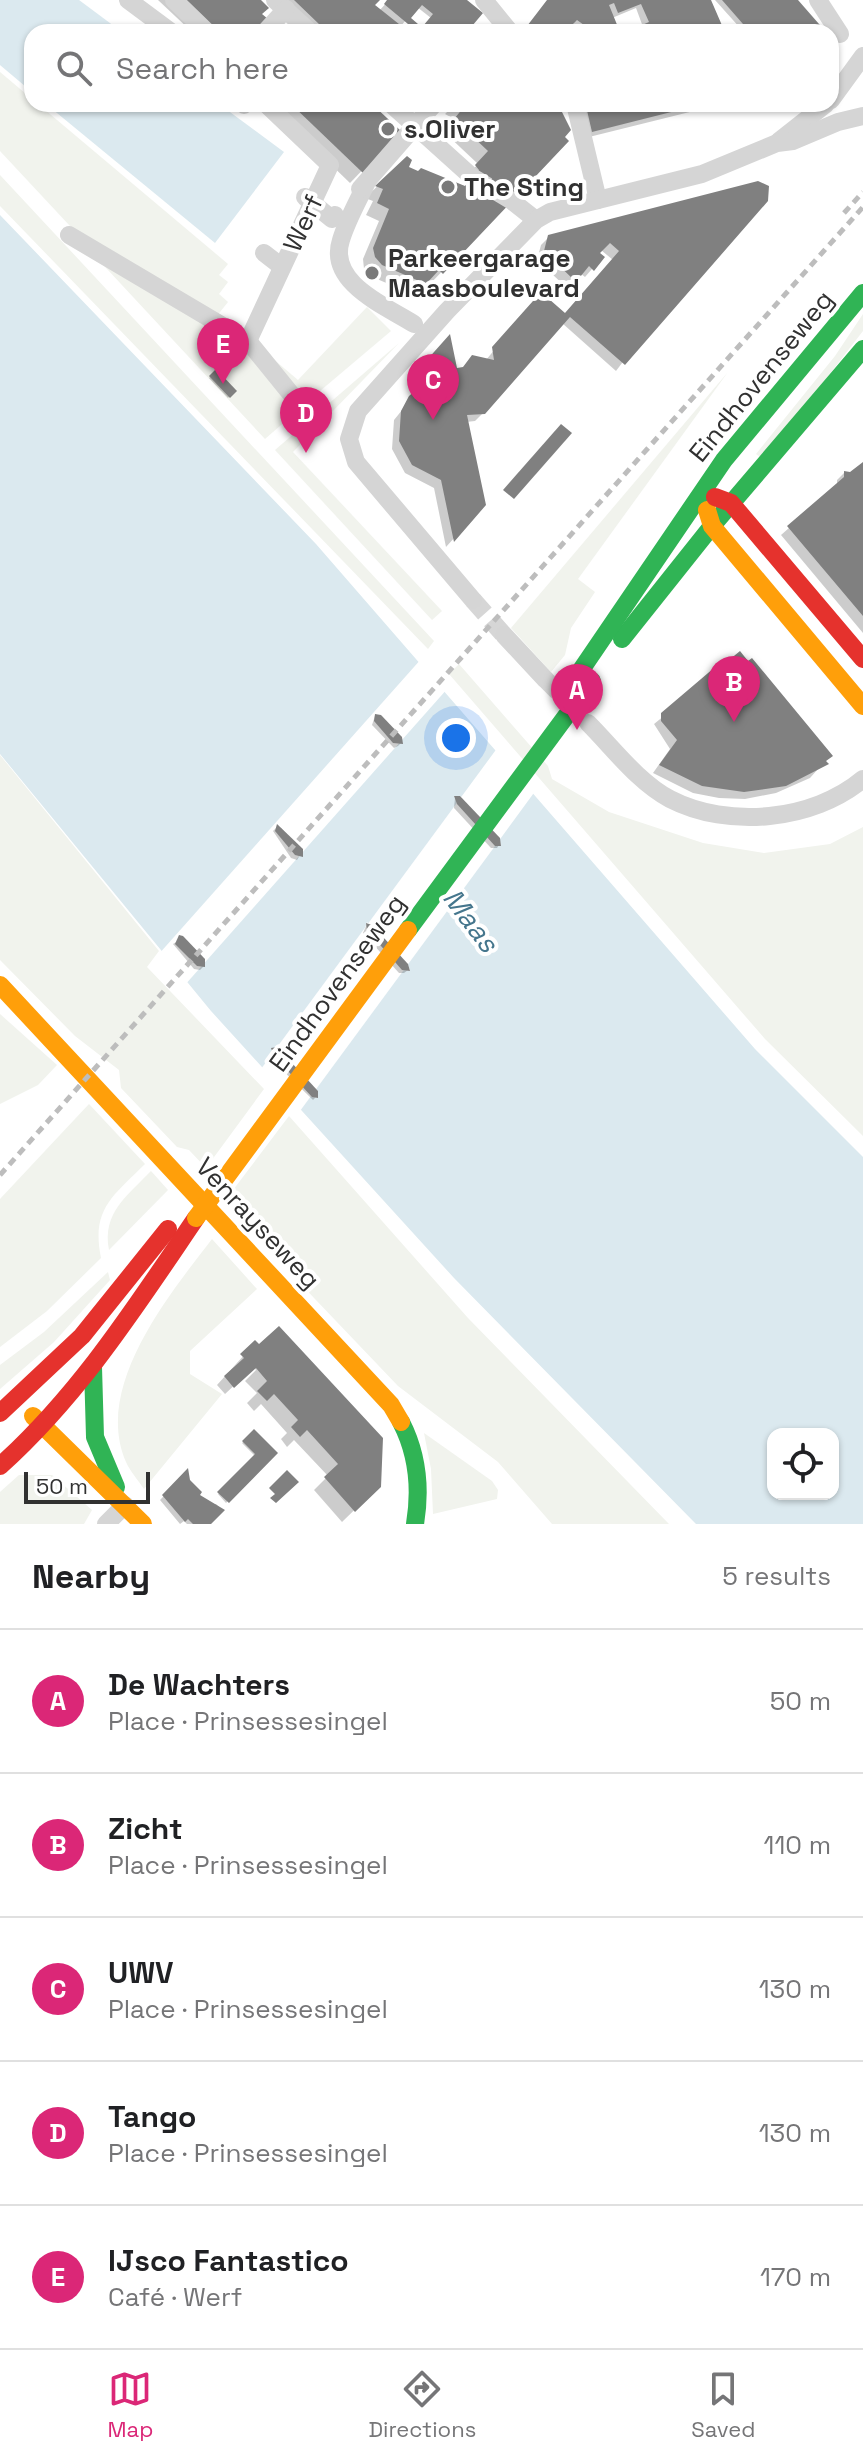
<!DOCTYPE html>
<meta charset="utf-8">
<style>
body{margin:0;font-family:"Space Grotesk",sans-serif;background:#f2f2f2;color:#202124}
.controls{position:absolute;right:24px;bottom:24px;display:grid;overflow:hidden;border-radius:16px;box-shadow:0 2px 6px #0004}
.controls button{width:72px;height:72px;display:grid;place-items:center;padding:0;border:0;border-bottom:2px solid #e0e0e0;background:#fff;color:#202124;font:40px sans-serif}
.scale{position:absolute;left:24px;bottom:20px;width:126px;box-sizing:border-box;padding-left:8px;border:4px solid #313131;border-top:0;font-size:22px;line-height:28px;white-space:nowrap;color:#313131;-webkit-text-stroke:6px #fff;paint-order:stroke}
.you{position:absolute;left:456px;top:738px;width:28px;height:28px;margin:-20px;border:6px solid #fff;border-radius:50%;background:#1a73e8;box-shadow:0 0 0 12px #1a73e833}
.badge{display:grid;place-items:center;width:52px;height:52px;border-radius:50%;background:#db2777;color:#fff;font-size:26px;font-weight:700}
.pin{position:absolute;translate:-50% -66px;filter:drop-shadow(0 2px 4px #0008)}
.pin::after{content:'';position:absolute;top:42px;width:28px;height:24px;background:inherit;clip-path:polygon(0 0,100% 0,50% 100%)}
.list{margin:0;padding:0;list-style:none}
h2{display:flex;justify-content:space-between;align-items:center;height:104px;margin:0;padding:0 32px;font-size:34px}
h2 small{font-size:26px;font-weight:400;color:#757577}
.list li{display:grid;grid-template-columns:52px 1fr auto;gap:24px;align-items:center;box-sizing:border-box;height:144px;padding:0 32px;border-top:2px solid #e0e0e0}
.list b{display:block;font-size:30px;white-space:nowrap}
.list p{margin:0;font-size:26px;white-space:nowrap;color:#757577}
.list em{font-size:26px;font-style:normal;color:#757577}
.icon{flex:none;width:44px;height:44px;fill:none;stroke:currentColor;stroke-width:2;stroke-linecap:round;stroke-linejoin:round}
.map{position:relative;flex:none;width:863px;height:1524px;overflow:hidden}
.search{position:absolute;background:#fff;box-shadow:0 2px 6px #0004;left:24px;right:24px;top:24px;height:88px;display:flex;align-items:center;gap:20px;box-sizing:border-box;padding:0 28px;border-radius:24px;color:#757577;font-size:30px}
.sheet{height:824px;background:#fff}
nav{display:flex;justify-content:space-around;align-items:center;box-sizing:border-box;height:112px;border-top:2px solid #e0e0e0;background:#fff;font-size:22px;color:#757577}
nav a{display:grid;justify-items:center;gap:4px}
nav .on{color:#db2777}
.map>svg:first-child{display:block}
.green{fill:#f1f3ed}
.water{fill:#dbe9ef;fill-rule:evenodd}
.pier{fill:#fff}
.shadow{fill:#0003}
.building{fill:#808080}
.lines{fill:none;stroke-linecap:round;stroke-linejoin:round}
.street-tunnel{stroke:#d6d6d6;stroke-width:18;stroke-dasharray:18 9;stroke-linecap:butt}
.street{stroke:#d5d5d5;stroke-width:18}
.fast{stroke:#30b455;stroke-width:18}
.slow{stroke:#ff9f0a;stroke-width:18}
.jam{stroke:#e5322d;stroke-width:18}
.rail{stroke:#bdbdbd;stroke-width:5;stroke-dasharray:8 6;stroke-linecap:butt}
.fast-bridge{stroke:#30b455;stroke-width:18}
.slow-bridge{stroke:#ff9f0a;stroke-width:18}
.poi-dot{fill:#797979;stroke:#fff;stroke-width:3}
.labels{text-anchor:middle;stroke-width:8;stroke-linejoin:round;paint-order:stroke}
.poi-label{font-size:26px;font-weight:bold;fill:#313131;stroke:#fff;text-anchor:start}
.street-label{font-size:26px;fill:#313131;stroke:#fff}
.water-label{font-size:28px;font-style:italic;fill:#45768d;stroke:#fff}
</style>
<div class="map">
<svg width="863" height="1524" viewBox="0 0 863 1524">
<rect width="100%" height="100%" fill="#fff"/>
<g class="green">
<path d="M0 72 32 99V104H38L228 264 219 275 228 282 219 294 228 302 216 317 70 226 0 151Z"/>
<path d="M0 175 434 641 428 649 0 206Z"/>
<path d="M94 255 211 325 255 361 296 412 265 439Z"/>
<path d="M367 307 391 331 307 402 265 352 298 380Z"/>
<path d="M863 314V331L808 402 760 457 756 454 835 356Z"/>
<path d="M399 343 293 452 442 611 432 620 275 450Z"/>
<path d="M728 372 578 579 595 592 571 628 565 655 551 672 511 628Z"/>
<path d="M459 664 548 766 552 779 609 812 703 843 764 853 830 844 863 827V1136L765 1039 449 674Z"/>
<path d="M0 755 159 951 147 967 264 1089 206 1168 189 1150 177 1147 121 1088 119 1070 75 1036 0 960Z"/>
<path d="M0 1014 57 1065 38 1085 0 1104Z"/>
<path d="M89 1104 145 1164C113 1196 91 1209 101 1258L47 1311 0 1347V1199Z"/>
<path d="M289 1116 468 1318 669 1524H552L498 1462 398 1386 294 1277V1269L245 1216 244 1210 230 1194Z"/>
<path d="M151 1171 168 1190 109 1250C102 1213 127 1196 151 1171Z"/>
<path d="M212 1239 257 1289 190 1351V1374L222 1394 144 1489C138 1480 130 1471 126 1462 93 1387 169 1295 212 1239Z"/>
<path d="M108 1272 110 1280 54 1342 0 1389V1365L44 1332Z"/>
<path d="M424 1433 492 1481 498 1490 497 1499 433 1514 431 1469Z"/>
<path d="M19 1475H52L92 1510 84 1524H0V1492Z"/>
</g>
<g class="water">
<path d="M0 0H79L122 32H32V92L0 65Z"/>
<path d="M46 104H219L284 152 215 243Z"/>
<path d="M0 215 316 544 755 1049 863 1157V1524H696L454 1278 211 1011 0 754ZM454 796H460C472 808 501 830 501 846H495L457 804ZM367 922 408 964 410 971 402 970 365 928ZM274 1047 318 1091V1098L312 1097 274 1056ZM773 1434H833V1494H773Z"/>
</g>
<g class="pier">
<path d="M422 658 448 688 184 986 158 955Z"/>
<path d="M498 747 536 790 498 842 459 800Z"/>
<path d="M459 800 498 842 300 1111 261 1069Z"/>
</g>
<g class="shadow">
<path d="M158 0H258L261 32H192Z"/>
<path d="M278 0H377L373 5 379 11 389 0H464L465 32H420L431 18 417 7 400 27 405 32H312Z"/>
<path d="M549 0H709L721 29 718 32H631L643 27 636 8 612 18 618 32H580L572 22 563 32H524Z"/>
<path d="M715 0H794L824 32H737L741 29Z"/>
<path d="M268 104H369L399 132 350 183Z"/>
<path d="M455 104H556L562 137 567 141 430 284 426 280 412 294 370 276 364 269 363 259 379 221 366 215 373 201 365 198 407 158V168L464 188 469 182 465 178 478 164 444 132 454 119 445 114Z"/>
<path d="M601 104H722L585 138 579 115 587 108Z"/>
<path d="M758 183 616 371 562 323 484 412 475 421 466 422 484 505 446 547 434 488 405 473 392 449 394 420 415 394 412 380 442 344 456 370 486 360 534 302 565 315 613 260 601 250 592 269 585 277 580 273 567 288 537 260 541 245 549 237Z"/>
<path d="M216 372 234 391 228 398 209 378Z"/>
<path d="M863 464V633L781 535 837 486V480L844 473 851 474Z"/>
<path d="M723 668 818 769 810 778 776 793 745 799 719 798 693 793 653 773 670 749 654 724Z"/>
<path d="M375 716 402 742 398 746 394 748 372 725Z"/>
<path d="M455 798 499 845 497 848H491L454 808Z"/>
<path d="M276 828H281L302 852 297 860 291 858 273 831Z"/>
<path d="M367 924 408 970 404 973H399L363 933Z"/>
<path d="M183 938 204 966 200 970 194 969 173 944Z"/>
<path d="M272 1050 316 1097 313 1100 271 1059Z"/>
<path d="M255 1343 379 1486 342 1522 314 1490 328 1476 294 1440 287 1447 281 1439 287 1433 261 1404 254 1411 247 1403 257 1393 245 1381 256 1370 254 1367 225 1394 217 1385Z"/>
<path d="M254 1432 275 1453 226 1503 218 1494 255 1456 242 1443Z"/>
<path d="M185 1474 206 1504H216L222 1510 208 1524H187L184 1521 180 1524 160 1500Z"/>
</g>
<g class="building">
<path d="M181 0H261L269 8 262 14 268 19 264 32H215Z"/>
<path d="M294 0H380L375 5 409 32H322L317 28 320 25Z"/>
<path d="M387 0H467L483 13 467 32H418L433 14 422 5 411 18 418 24 414 29 384 4Z"/>
<path d="M547 0H711L724 30 626 32 649 22 641 4 618 13 614 3 609 5 620 32H581L579 27 584 25 577 20 565 32H527L524 30Z"/>
<path d="M722 0H798L826 32H734L743 24Z"/>
<path d="M291 104H372L402 132 363 173Z"/>
<path d="M461 104H558L571 130 565 137 569 141 443 274 439 270 426 284 382 265 375 257 373 248 389 209 377 203 383 189 375 186 407 156 412 160 409 167 418 171 421 168 465 186 479 170 475 165 488 151 454 119 464 107Z"/>
<path d="M593 104H699V105L592 132 586 106Z"/>
<path d="M758 181 769 186 768 201 625 365 570 317 485 414 467 415 486 505 454 542 441 480 412 465 399 441 401 411 409 396 422 385 418 370 450 334 457 368 463 367 472 355 494 360 492 347 541 292 565 313 619 251 610 243 600 253 605 257 594 271 589 266 576 282 544 251 548 235Z"/>
<path d="M216 369 237 391 230 398 209 376Z"/>
<path d="M561 424 572 433 514 499 503 490Z"/>
<path d="M863 462V616L787 526 844 477V471L850 472Z"/>
<path d="M740 651 748 661 752 658 833 756 826 761 829 764 786 786 744 792 702 786 659 765 677 740 661 721V713L721 662 723 665Z"/>
<path d="M375 714 381 715 402 737 403 744 393 743 374 721Z"/>
<path d="M454 796H460L500 838 501 846H495L457 804Z"/>
<path d="M277 824 303 849V857L295 855 275 831Z"/>
<path d="M366 923 372 925 408 964 410 971 402 970 367 930Z"/>
<path d="M179 935 183 936 205 959V967L197 966 175 944Z"/>
<path d="M277 1047 318 1091V1098L312 1097 274 1056 271 1048Z"/>
<path d="M279 1326 383 1438 381 1487 355 1512 324 1477 338 1464 307 1430 300 1437 291 1427 298 1420 274 1394 267 1401 257 1391 267 1381 256 1368 234 1388 224 1376 244 1358 240 1354 255 1340 259 1344Z"/>
<path d="M254 1429 278 1453 229 1503 217 1492 255 1454 242 1441Z"/>
<path d="M188 1468 190 1480 202 1492 200 1495 225 1510 211 1524H193L188 1519 185 1522 162 1495Z"/>
<path d="M287 1470 299 1482 276 1503 270 1498 275 1494 269 1488Z"/>
</g>
<g class="lines">
<g class="street-tunnel">
<path d="M472 177 512 201"/>
<path d="M473 600 504 635"/>
<path d="M545 679 581 715"/>
</g>
<g class="street">
<path d="M128 0 171 32"/>
<path d="M174 0 207 32"/>
<path d="M275 0 310 32"/>
<path d="M484 0 510 32"/>
<path d="M818 0 840 34"/>
<path d="M265 32 286 9"/>
<path d="M831 100 863 56"/>
<path d="M244 104V105"/>
<path d="M391 104 472 177"/>
<path d="M575 104 598 200"/>
<path d="M779 141 826 104"/>
<path d="M367 182C358 201 347 220 341 240 327 283 386 306 414 324"/>
<path d="M360 189 434 104"/>
<path d="M305 197 332 219 335 215"/>
<path d="M512 201 536 220"/>
<path d="M69 235 248 341 308 415"/>
<path d="M264 253 282 267"/>
<path d="M248 341 330 165 266 104"/>
<path d="M473 600 356 462 349 439 358 411 447 311 536 220 550 212 702 174 777 143 793 141 838 122 863 116"/>
<path d="M504 635 545 679"/>
<path d="M588 723C613 748 638 782 670 799 728 829 813 821 863 779"/>
<path d="M106 1524 125 1505"/>
</g>
<g class="fast">
<path d="M622 639 712 526 863 349"/>
<path d="M581 670 724 460 863 293"/>
<path d="M93 1367 95 1437 116 1487"/>
<path d="M401 1422C418 1455 421 1488 415 1524"/>
</g>
<g class="slow">
<path d="M707 510 712 526 863 706"/>
<path d="M0 985 391 1405 401 1422"/>
<path d="M33 1416 143 1524"/>
</g>
<g class="jam">
<path d="M715 497 731 503 863 659"/>
<path d="M0 1413 82 1336 168 1229"/>
<path d="M0 1466C80 1394 136 1306 196 1218"/>
</g>
<g class="rail">
<path d="M844 213 863 192"/>
<path d="M0 1175 863 207"/>
</g>
<path class="fast-bridge" d="M408 930 592 681"/>
<path class="slow-bridge" d="M196 1218 408 930"/>
</g>
<g class="poi-dot">
<circle cx="388" cy="129" r="8"/>
<circle cx="448" cy="187" r="8"/>
<circle cx="372" cy="273" r="8"/>
</g>
<g class="labels">
<g class="poi-label">
<text x="404" y="138">s.Oliver</text>
<text x="464" y="196">The Sting</text>
<text x="388" y="267">Parkeergarage<tspan x="388" dy="30">Maasboulevard</tspan></text>
</g>
<g class="street-label">
<text transform="translate(303 223) rotate(-65)" y="9">Werf</text>
<text transform="translate(761 376) rotate(-51)" y="9">Eindhovenseweg</text>
<text transform="translate(337 983) rotate(-54)" y="9">Eindhovenseweg</text>
<text transform="translate(258 1223) rotate(47)" y="9">Venrayseweg</text>
</g>
<g class="water-label">
<text transform="translate(471 920) rotate(53)" y="10">Maas</text>
</g>
</g>
</svg>
<div class="controls">
<button><svg class="icon" aria-label="locate" viewBox="0 0 24 24"><circle cx="12" cy="12" r="6"/><path d="M12 2v4M12 18v4M2 12h4M18 12h4"/></svg></button>
</div>
<div class="scale">50 m</div>
<div class="you"></div>
<div class="pin badge" style="left:577px;top:730px">A</div>
<div class="pin badge" style="left:734px;top:722px">B</div>
<div class="pin badge" style="left:433px;top:420px">C</div>
<div class="pin badge" style="left:306px;top:453px">D</div>
<div class="pin badge" style="left:223px;top:384px">E</div>
<div class="search"><svg class="icon" aria-label="search" viewBox="0 0 24 24"><circle cx="10" cy="10" r="6"/><path d="M15 15l6 6"/></svg>Search here</div>
</div>
<section class="sheet">
<h2>Nearby<small>5 results</small></h2>
<ul class="list">
<li><span class="badge">A</span><div><b>De Wachters</b><p>Place · Prinsessesingel</p></div><em>50 m</em></li>
<li><span class="badge">B</span><div><b>Zicht</b><p>Place · Prinsessesingel</p></div><em>110 m</em></li>
<li><span class="badge">C</span><div><b>UWV</b><p>Place · Prinsessesingel</p></div><em>130 m</em></li>
<li><span class="badge">D</span><div><b>Tango</b><p>Place · Prinsessesingel</p></div><em>130 m</em></li>
<li><span class="badge">E</span><div><b>IJsco Fantastico</b><p>Café · Werf</p></div><em>170 m</em></li>
</ul>
</section>
<nav>
<a class="on"><svg class="icon" aria-label="map" viewBox="0 0 24 24"><path d="M3 6l6-2 6 2 6-2v14l-6 2-6-2-6 2zM9 4v14M15 6v14"/></svg>Map</a>
<a><svg class="icon" aria-label="directions" viewBox="0 0 24 24"><path d="M12 3l9 9-9 9-9-9zM9 14v-3h6M13 9l2 2-2 2"/></svg>Directions</a>
<a><svg class="icon" aria-label="saved" viewBox="0 0 24 24"><path d="M7 4h10v16l-5-4-5 4z"/></svg>Saved</a>
</nav>
